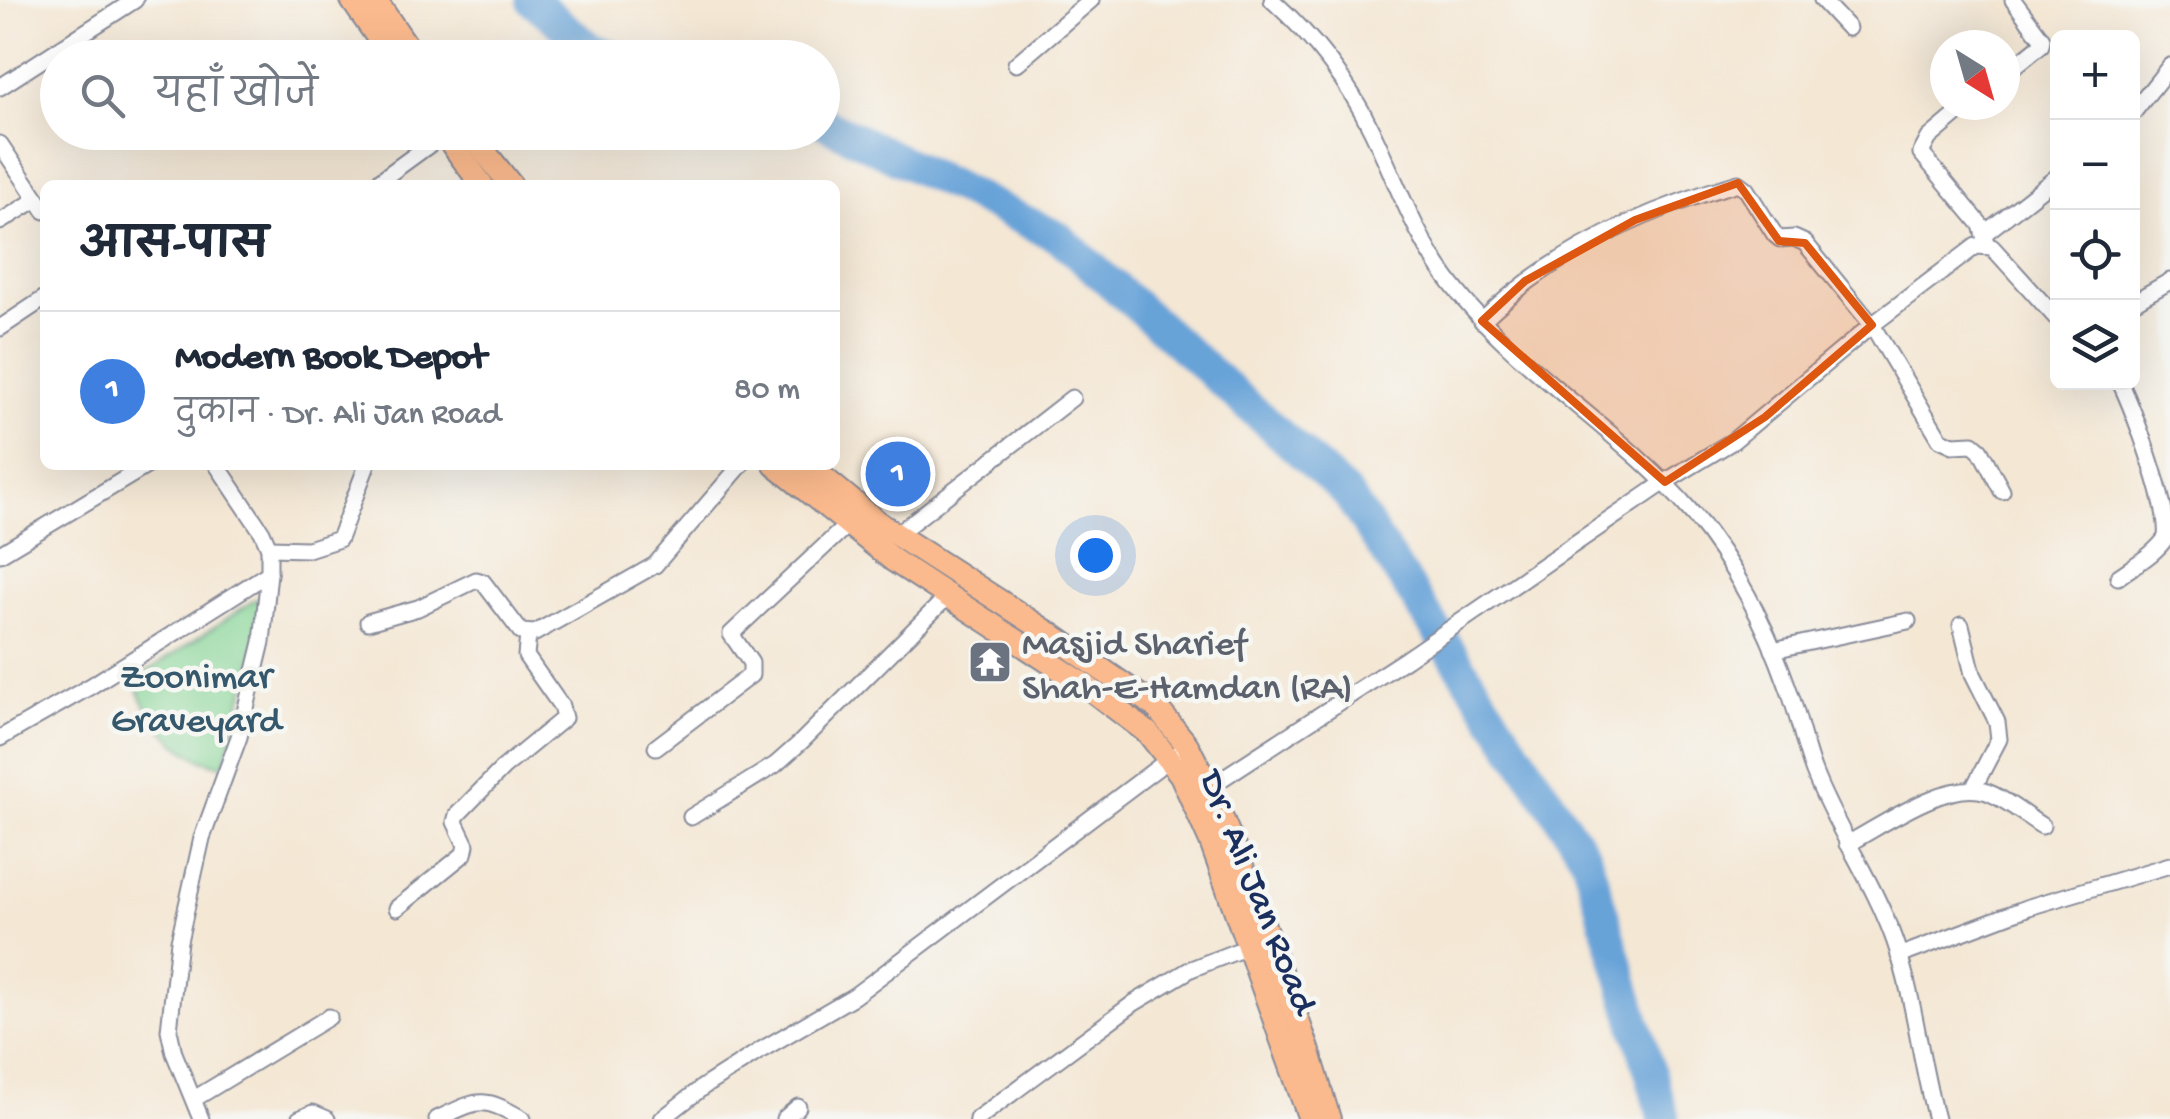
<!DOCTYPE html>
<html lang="hi">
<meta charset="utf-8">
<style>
body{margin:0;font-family:"Gochi Hand","Playpen Sans Deva",sans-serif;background:#f2f2f3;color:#1f2937}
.controls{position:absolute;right:30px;top:30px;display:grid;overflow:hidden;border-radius:15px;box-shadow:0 10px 40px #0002}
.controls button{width:90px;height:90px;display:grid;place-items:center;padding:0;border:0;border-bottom:2px solid #e0e1e3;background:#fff;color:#1f2937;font:50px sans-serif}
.compass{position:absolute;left:1930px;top:30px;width:90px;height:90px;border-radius:50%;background:#fff;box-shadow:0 10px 40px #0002;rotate:143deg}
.you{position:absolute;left:1095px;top:555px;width:35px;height:35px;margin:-25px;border:8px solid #fff;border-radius:50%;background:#1a73e8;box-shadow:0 0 0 15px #1a73e833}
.badge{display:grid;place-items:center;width:65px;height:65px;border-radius:50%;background:#7c3aed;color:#fff;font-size:32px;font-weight:700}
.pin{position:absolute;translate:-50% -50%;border:5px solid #fff;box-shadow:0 2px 10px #0006}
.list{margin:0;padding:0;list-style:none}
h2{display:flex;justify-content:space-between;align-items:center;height:130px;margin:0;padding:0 40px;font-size:42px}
h2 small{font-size:32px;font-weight:400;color:#747a83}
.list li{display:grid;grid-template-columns:65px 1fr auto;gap:30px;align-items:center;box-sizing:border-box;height:160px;padding:0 40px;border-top:2px solid #e0e1e3}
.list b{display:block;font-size:38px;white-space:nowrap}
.list p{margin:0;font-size:32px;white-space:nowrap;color:#747a83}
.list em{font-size:32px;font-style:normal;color:#747a83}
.icon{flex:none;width:55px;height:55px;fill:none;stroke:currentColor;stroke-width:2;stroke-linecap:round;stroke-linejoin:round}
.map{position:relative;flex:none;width:2170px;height:1119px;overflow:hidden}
.search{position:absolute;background:#fff;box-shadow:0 10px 40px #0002;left:40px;top:40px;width:800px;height:110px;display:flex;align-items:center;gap:25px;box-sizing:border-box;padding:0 35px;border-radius:55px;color:#747a83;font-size:38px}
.panel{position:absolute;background:#fff;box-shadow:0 10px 40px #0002;left:40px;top:180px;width:800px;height:290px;border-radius:15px}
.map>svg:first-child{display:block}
.green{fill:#85d494;stroke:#508279;stroke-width:2.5}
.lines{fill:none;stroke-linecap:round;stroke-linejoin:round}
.river{stroke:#67a3d8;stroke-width:32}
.minor-casing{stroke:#888b99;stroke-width:19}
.primary-casing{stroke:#888b99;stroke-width:26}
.minor{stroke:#fff;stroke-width:15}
.primary{stroke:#fbba8d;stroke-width:22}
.marked{fill:#de5710;fill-opacity:0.2;stroke:#de5710;stroke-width:8;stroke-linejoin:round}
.labels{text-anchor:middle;stroke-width:9;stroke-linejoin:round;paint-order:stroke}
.worship-label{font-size:38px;fill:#5b616d;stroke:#f6f6f2;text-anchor:start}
.park-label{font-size:38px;fill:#36586c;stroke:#f6f6f2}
.street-label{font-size:38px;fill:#1b2f5e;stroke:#f6f6f2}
</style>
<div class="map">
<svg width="2170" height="1119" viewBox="0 0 2170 1119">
<rect width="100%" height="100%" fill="#f6f6f2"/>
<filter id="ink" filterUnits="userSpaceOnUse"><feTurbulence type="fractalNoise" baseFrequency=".01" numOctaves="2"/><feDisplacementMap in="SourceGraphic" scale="20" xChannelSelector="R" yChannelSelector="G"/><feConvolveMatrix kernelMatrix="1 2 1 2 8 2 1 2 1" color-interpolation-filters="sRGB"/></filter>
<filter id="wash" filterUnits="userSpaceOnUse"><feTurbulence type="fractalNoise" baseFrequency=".0048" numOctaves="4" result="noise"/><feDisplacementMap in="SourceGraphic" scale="40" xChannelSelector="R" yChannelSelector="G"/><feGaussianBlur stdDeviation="2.25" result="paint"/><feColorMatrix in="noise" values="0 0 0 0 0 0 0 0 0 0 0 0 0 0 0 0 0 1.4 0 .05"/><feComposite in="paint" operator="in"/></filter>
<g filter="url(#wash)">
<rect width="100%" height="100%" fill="#f4e7d4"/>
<path class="green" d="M256 599H263L254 655 224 765C185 763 144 717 135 680Z"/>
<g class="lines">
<g class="river">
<path d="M532 0 591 49 619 58"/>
<path d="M822 122 1060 238 1347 494 1586 857 1664 1119"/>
</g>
</g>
</g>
<g filter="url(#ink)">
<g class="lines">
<defs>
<g id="minor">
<path d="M1272 0C1313 37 1348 81 1372 131 1397 183 1416 239 1452 285 1521 374 1621 429 1693 514 1734 563 1766 625 1787 685 1798 714 1803 743 1814 772 1837 831 1874 882 1895 942 1915 1000 1920 1061 1936 1119"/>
<path d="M1822 0 1848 28"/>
<path d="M1016 64 1091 0"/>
<path d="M2005 74 2041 45 2042 39 2013 0"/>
<path d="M0 87 135 0"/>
<path d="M1968 105 1929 138 1921 153 1981 225 1987 246"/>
<path d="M2132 114 2170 66"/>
<path d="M0 144 45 211"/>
<path d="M374 185 444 134"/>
<path d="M0 222 37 199"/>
<path d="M1985 233 2058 176"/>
<path d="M2132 303 2170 281"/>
<path d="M1482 321C1552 252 1645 210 1738 183L1746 189 1775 235 1780 239 1794 238 1805 243 1872 325 1940 439 1953 445 1973 444 1980 450 2002 491"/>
<path d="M0 328 45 298"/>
<path d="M896 535 1072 398"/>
<path d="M269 548 308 549 339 539 367 465"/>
<path d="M0 554 148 465"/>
<path d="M2118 577C2133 566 2157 553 2166 537 2170 508 2134 411 2120 382"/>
<path d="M368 622 418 608 476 580 483 582 521 632 535 633 655 565 741 465"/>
<path d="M1961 625 1973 674 1997 722 1999 739 1973 789"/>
<path d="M1773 650 1908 621"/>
<path d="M0 738 91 686 269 573"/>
<path d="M656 747 751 675V663L731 634 848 524"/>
<path d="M1209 787 1406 659 1665 482 1733 441 1872 325 1976 246 1992 247 2058 320"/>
<path d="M691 817 775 765 801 742 947 597"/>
<path d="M1847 844C1882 826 1947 778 1987 792 2006 799 2024 815 2042 826"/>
<path d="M397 908 464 854 466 845 455 822 457 815 503 768 564 718 561 706 526 656 528 635"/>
<path d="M1899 956 2029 907 2170 865"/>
<path d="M194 1099 329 1017"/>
<path d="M201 1119 174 1053 169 1030 179 941 202 838 239 737 262 642 269 573V548L262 532 217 465"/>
<path d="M299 1119 313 1113 327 1119"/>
<path d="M437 1119C479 1100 481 1095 523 1119"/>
<path d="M662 1119 703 1087 761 1050 854 996 1176 754"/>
<path d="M784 1119 798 1107"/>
<path d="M977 1119 1134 1003 1191 969 1250 946"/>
</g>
<g id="primary">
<path d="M352 0 392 58"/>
<path d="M375 0 415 58"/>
<path d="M443 132 482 185"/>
<path d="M469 132 511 185"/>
<path d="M775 465 893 560 1086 686 1148 733 1181 775 1211 842 1310 1119"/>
<path d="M808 465 880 524 1055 637 1156 707 1187 745 1209 787 1248 881 1308 1049 1329 1119"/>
</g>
</defs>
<use href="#minor" class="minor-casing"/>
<use href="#primary" class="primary-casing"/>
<use href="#minor" class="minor"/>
<use href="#primary" class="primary"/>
</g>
</g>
<path class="marked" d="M1738 183 1779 241 1805 243 1872 325 1765 417 1665 482 1482 321 1525 281 1635 220Z"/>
<defs>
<symbol id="temple-square" viewBox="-11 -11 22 22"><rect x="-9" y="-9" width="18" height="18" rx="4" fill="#6b7280" stroke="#f6f6f2"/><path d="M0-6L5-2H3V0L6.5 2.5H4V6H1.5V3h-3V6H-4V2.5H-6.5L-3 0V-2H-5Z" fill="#fff"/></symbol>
</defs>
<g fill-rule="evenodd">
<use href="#temple-square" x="965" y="637" width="50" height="50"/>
</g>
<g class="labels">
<g class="worship-label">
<text x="1022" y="653">Masjid Sharief<tspan x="1022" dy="44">Shah-E-Hamdan (RA)</tspan></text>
</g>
<g class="park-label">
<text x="196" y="686">Zoonimar<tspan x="196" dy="44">Graveyard</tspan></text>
</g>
<g class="street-label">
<text transform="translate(1261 891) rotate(68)" y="13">Dr. Ali Jan Road</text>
</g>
</g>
</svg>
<div class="controls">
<button>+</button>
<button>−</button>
<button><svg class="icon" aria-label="locate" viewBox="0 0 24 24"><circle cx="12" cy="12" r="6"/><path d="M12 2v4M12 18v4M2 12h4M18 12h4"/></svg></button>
<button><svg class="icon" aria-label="layers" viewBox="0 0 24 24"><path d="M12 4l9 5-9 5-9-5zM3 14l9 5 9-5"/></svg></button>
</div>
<svg class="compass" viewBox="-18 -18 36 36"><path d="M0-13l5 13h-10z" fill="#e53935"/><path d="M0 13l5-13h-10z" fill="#747a83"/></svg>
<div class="you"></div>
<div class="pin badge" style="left:898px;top:474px;background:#3f7fe0">1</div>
<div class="search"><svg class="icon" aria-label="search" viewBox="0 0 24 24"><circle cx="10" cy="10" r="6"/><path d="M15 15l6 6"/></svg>यहाँ खोजें</div>
<section class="panel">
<h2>आस-पास<small></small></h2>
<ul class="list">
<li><span class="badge" style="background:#3f7fe0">1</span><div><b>Modern Book Depot</b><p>दुकान · Dr. Ali Jan Road</p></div><em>80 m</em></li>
</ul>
</section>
</div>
